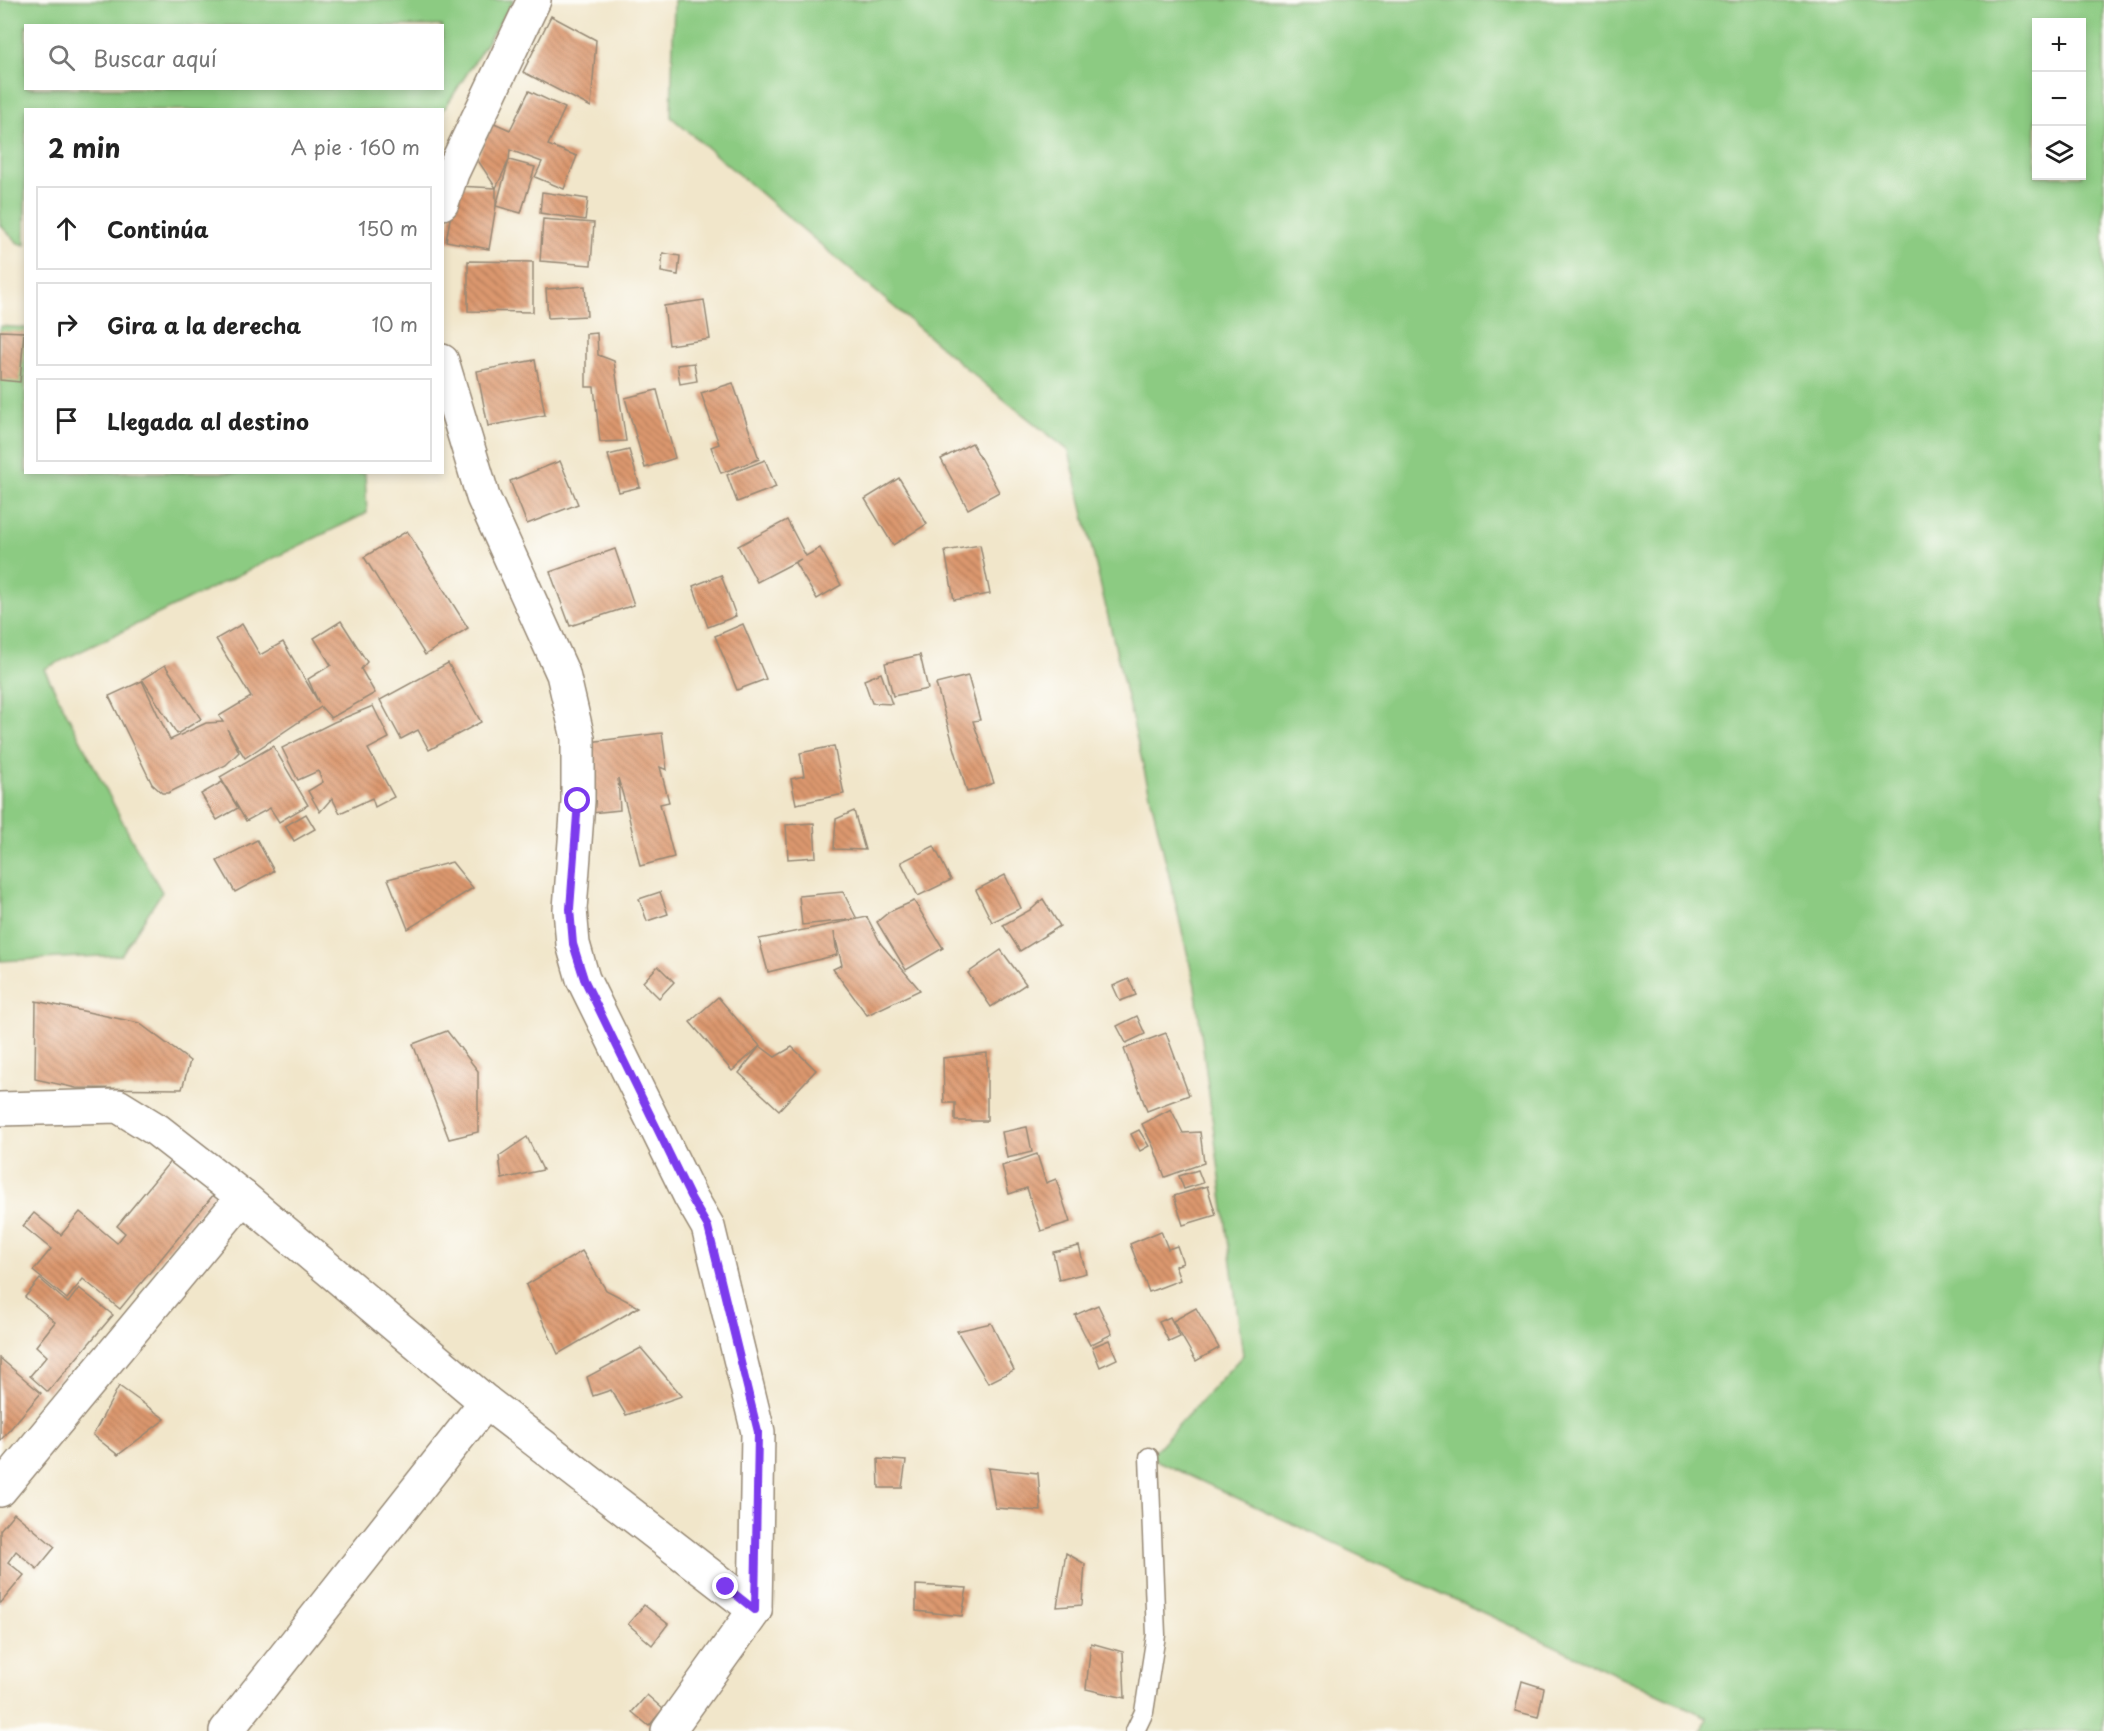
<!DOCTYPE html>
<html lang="es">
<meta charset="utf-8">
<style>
body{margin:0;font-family:"Playpen Sans",sans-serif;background:#f2f2f2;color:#222}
.controls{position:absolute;right:18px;top:18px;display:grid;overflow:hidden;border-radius:0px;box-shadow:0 3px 9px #0003}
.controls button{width:54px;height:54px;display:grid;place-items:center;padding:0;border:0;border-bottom:2px solid #e0e0e0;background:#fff;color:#222;font:30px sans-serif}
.stop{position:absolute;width:18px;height:18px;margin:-14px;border:4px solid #7c3aed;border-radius:50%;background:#fff}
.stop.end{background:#7c3aed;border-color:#fff;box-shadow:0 2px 6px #0008}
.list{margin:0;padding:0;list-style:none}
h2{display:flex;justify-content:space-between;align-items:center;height:78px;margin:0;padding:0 24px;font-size:26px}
h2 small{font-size:20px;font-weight:400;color:#767676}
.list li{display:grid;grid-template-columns:39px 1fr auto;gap:18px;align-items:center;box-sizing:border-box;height:84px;margin:0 12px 12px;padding:0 12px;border:2px solid #e0e0e0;border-radius:0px}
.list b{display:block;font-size:22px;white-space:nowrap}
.list em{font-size:20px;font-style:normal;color:#767676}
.icon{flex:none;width:33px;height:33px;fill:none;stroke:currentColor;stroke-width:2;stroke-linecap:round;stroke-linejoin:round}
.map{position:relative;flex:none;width:2104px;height:1731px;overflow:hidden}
.search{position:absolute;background:#fff;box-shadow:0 3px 9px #0003;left:24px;top:24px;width:420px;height:66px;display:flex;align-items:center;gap:15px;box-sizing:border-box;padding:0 21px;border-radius:0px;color:#767676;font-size:22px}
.panel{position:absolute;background:#fff;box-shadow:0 3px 9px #0003;left:24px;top:108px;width:420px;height:366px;border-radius:0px}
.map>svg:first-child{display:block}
.green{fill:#8ccb82;stroke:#647a50;stroke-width:1.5;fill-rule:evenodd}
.building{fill:url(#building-back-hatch)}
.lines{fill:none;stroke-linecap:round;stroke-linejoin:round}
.lane-casing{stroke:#968874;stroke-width:21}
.street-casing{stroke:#968874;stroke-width:36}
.lane{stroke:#fff;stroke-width:18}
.street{stroke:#fff;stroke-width:33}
.route{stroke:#7c3aed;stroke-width:8}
</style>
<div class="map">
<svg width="2104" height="1731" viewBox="0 0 2104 1731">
<defs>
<pattern id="building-back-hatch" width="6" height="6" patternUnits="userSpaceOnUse" patternTransform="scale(1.5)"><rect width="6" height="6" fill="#dc986e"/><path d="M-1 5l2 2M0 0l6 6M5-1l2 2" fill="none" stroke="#b47c5a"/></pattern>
</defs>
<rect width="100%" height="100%" fill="#fdfcf7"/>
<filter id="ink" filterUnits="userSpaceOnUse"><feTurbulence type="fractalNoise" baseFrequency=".0167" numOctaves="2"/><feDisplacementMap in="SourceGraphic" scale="12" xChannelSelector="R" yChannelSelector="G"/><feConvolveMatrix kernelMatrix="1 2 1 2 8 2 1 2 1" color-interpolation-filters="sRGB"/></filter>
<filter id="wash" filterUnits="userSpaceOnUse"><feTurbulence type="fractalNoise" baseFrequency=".008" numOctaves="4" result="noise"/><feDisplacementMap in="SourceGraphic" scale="24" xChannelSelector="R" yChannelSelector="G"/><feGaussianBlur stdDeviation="1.35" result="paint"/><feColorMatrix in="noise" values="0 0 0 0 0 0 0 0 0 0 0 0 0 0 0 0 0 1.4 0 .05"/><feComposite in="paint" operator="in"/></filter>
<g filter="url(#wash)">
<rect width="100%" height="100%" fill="#f1e6ca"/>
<g class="green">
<path d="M0 0H514L443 111 26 110 25 245 18 243 0 225ZM26 26H442V88H26Z"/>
<path d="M674 0H2104V1731H1702L1707 1717 1149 1457 1243 1355 1195 986 1069 451 987 386 671 117ZM2036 22H2082V176H2036Z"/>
<path d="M0 326 25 328 26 472 365 473 367 513 44 669 131 838 162 892 121 955 0 961Z"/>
</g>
<g id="blocks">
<g class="building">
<path d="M551 16 596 40 591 107 523 72Z"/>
<path d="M529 91 565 108 548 145 577 156 564 189 535 177 542 162 510 150 509 160 535 167 521 213 496 206 509 160 496 188 477 159 492 122 510 130Z"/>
<path d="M456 186 496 188V206L489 249 446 241Z"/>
<path d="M542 192 588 199 585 220 540 213Z"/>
<path d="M543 219 594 223 591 265 540 261Z"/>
<path d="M663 253 680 256 678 275 661 272Z"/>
<path d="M468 261 533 262V312L468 311Z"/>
<path d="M585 286 587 316 548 318 546 289Z"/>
<path d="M704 300 710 339 669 345 664 306Z"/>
<path d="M0 331 24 332 20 382 0 380Z"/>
<path d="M597 333 598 355 614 361 626 441 600 442 594 387H586V334Z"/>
<path d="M535 360 545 415 488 426 477 371Z"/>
<path d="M694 363 697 381 680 384 677 365Z"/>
<path d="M733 383 759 459 721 473 711 447 719 444 701 393Z"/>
<path d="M657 390 675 458 645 468 625 398Z"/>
<path d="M972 443 999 492 968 509 941 459Z"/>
<path d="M629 450 640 487 619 492 608 455Z"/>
<path d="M765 460 776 487 737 502 727 475Z"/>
<path d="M560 461 578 504 527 524 510 481Z"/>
<path d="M899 478 927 524 893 545 865 499Z"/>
<path d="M787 520 806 556 820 548 841 585 817 599 795 563 801 559 757 582 738 546Z"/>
<path d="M407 531 468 628 425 655 364 557Z"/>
<path d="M980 545 990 594 954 600 945 551Z"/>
<path d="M615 549 634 605 570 626 550 572Z"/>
<path d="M721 575 736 616 708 627 693 586Z"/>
<path d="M341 621 367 662 361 669 375 693 331 718 321 707 245 758 227 729 239 752 226 765 168 793H162L152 784 109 696 142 681 170 740 206 723 223 722 219 716 251 697 216 639 242 624 260 655 283 642 319 703 308 679 331 665 314 638Z"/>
<path d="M743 624 766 679 737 690 715 636Z"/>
<path d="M920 655 928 689 893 696 885 663Z"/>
<path d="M448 663 481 722 429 750 418 730 401 739 380 700Z"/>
<path d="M165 665 201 719 177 734 142 679Z"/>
<path d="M881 673 892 704 872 703 864 680Z"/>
<path d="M968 676 980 720 973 721 994 783 967 792 936 684Z"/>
<path d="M373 706 389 738 368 749 394 797 375 807 372 798 340 813 332 798 320 812 308 791 323 782 318 771 298 780 282 748 334 722Z"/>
<path d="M662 733 667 770 660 767 669 802 660 804 674 857 640 866 628 813 618 778 620 810 591 813 581 743Z"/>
<path d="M273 746 308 805 279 822 270 808 246 821 220 777Z"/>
<path d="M834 746 844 794 796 804 791 779 804 776 800 753Z"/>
<path d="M222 782 238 808 217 820 201 794Z"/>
<path d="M854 811 865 850 834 849 836 819Z"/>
<path d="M306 814 315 829 294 841 285 826Z"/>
<path d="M814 823 816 857 788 859 786 825Z"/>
<path d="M257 840 274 871 235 892 217 861Z"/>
<path d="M934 846 951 880 918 896 901 862Z"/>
<path d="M452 862 473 888 408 929 388 879Z"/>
<path d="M1005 875 1021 908 992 922 976 890Z"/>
<path d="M660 892 668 914 647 921 639 899Z"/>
<path d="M843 892 857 919 802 925 799 896Z"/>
<path d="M1043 899 1060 926 1020 951 1003 925 1032 909Z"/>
<path d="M914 901 943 948 906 970 877 922 889 912Z"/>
<path d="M867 917 881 944 920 990 867 1015 833 969 842 965 834 932 837 955 768 972 759 939Z"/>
<path d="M1001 950 1026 984 991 1007 968 973Z"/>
<path d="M658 966 674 982 659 998 643 982Z"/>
<path d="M1129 979 1136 995 1120 1001 1113 986Z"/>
<path d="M718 997 760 1046 732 1071 690 1022Z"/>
<path d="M36 1001 139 1023 190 1061 182 1089 76 1088 35 1079Z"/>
<path d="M1137 1016 1145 1034 1126 1043 1117 1026Z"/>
<path d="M447 1031 478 1071V1132L449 1139 413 1044Z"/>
<path d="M1166 1033 1189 1095 1147 1111 1124 1049Z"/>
<path d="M760 1046 775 1057 792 1047 816 1070 779 1110 739 1073Z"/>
<path d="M987 1053V1121H955V1103H944L943 1058Z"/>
<path d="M1171 1109 1183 1133 1200 1132 1204 1163 1165 1177 1154 1148 1142 1124Z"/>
<path d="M1027 1127 1032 1152 1007 1158 1002 1132Z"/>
<path d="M1139 1130 1149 1146 1140 1151 1131 1134Z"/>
<path d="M527 1137 543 1170 502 1179 499 1156Z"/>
<path d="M1037 1154 1046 1183 1056 1179 1070 1222 1041 1231 1027 1188 1009 1194 1002 1166Z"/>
<path d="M172 1159 214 1194 120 1309 83 1279 67 1299 33 1271 51 1249 23 1226 34 1213 61 1235 80 1212 117 1243 125 1233 117 1226Z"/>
<path d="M1198 1170 1203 1183 1184 1189 1179 1176Z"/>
<path d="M1207 1186 1216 1215 1183 1225 1174 1196Z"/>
<path d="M1161 1231 1168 1249 1177 1246 1183 1263 1175 1266 1180 1280 1149 1292 1130 1244Z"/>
<path d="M1079 1246 1086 1273 1059 1280 1053 1252Z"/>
<path d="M582 1251 606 1290 639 1307 558 1354 526 1285Z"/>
<path d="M40 1279 68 1303 79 1288 113 1315 48 1392 30 1376 47 1356 36 1346 55 1322 25 1297Z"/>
<path d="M1098 1305 1112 1334 1090 1345 1075 1315Z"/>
<path d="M1196 1308 1219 1348 1196 1361 1173 1321Z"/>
<path d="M1170 1317 1180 1337 1169 1342 1159 1322Z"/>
<path d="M991 1323 1014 1370 988 1383 957 1331Z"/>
<path d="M1109 1340 1117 1359 1100 1367 1092 1347Z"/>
<path d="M641 1348 682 1396 626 1415 611 1390 593 1396 587 1377Z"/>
<path d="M0 1358 41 1393 0 1441Z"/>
<path d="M119 1386 165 1419 118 1455 93 1435Z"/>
<path d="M878 1459 906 1461 902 1488H879Z"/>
<path d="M988 1468 1038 1473 1041 1511 995 1508Z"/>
<path d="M14 1513 55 1547 37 1569 16 1551 8 1562 24 1575 0 1604V1530Z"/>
<path d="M1066 1553 1085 1564 1082 1605 1057 1607Z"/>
<path d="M916 1585 967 1588 962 1616 916 1611Z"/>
<path d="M644 1605 668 1624 652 1645 628 1624Z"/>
<path d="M1091 1643 1123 1652 1125 1698 1086 1689Z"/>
<path d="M1522 1681 1544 1688 1538 1717 1515 1711Z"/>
<path d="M647 1695 663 1709 649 1726 632 1712Z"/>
</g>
</g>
</g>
<g filter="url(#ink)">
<use href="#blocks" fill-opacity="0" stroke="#968874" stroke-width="1.5"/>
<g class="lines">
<defs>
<path id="lane" d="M1135 1731 1144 1712 1156 1635 1149 1457"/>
<g id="street">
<path d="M442 203 452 173 534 0"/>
<path d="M442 361 483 497 563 674 578 738V801L570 909 573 944 583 979 690 1196 708 1227 758 1432 755 1610 668 1731"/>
<path d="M0 1109 118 1106 157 1130 243 1197 486 1402 755 1610"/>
<path d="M0 1490 243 1197"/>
<path d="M226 1731 486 1402"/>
</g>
</defs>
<use href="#lane" class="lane-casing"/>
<use href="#street" class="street-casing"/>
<use href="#lane" class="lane"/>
<use href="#street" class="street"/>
</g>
</g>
<g class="lines" filter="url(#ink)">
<path class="route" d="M578 801 570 909 573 944 584 979 690 1196 708 1227 758 1432 755 1610 726 1587"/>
</g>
</svg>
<div class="controls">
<button>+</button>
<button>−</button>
<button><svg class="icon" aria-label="layers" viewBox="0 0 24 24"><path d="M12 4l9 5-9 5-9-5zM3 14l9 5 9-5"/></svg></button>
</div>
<div class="stop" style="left:578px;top:801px"></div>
<div class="stop end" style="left:726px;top:1587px"></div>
<div class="search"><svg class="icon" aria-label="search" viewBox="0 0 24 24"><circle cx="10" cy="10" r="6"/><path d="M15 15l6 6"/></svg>Buscar aquí</div>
<section class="panel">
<h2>2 min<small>A pie · 160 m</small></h2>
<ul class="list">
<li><svg class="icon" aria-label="ahead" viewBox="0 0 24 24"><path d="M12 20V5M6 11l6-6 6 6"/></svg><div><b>Continúa</b></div><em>150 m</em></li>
<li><svg class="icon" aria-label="right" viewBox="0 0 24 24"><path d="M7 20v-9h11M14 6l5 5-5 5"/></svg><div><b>Gira a la derecha</b></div><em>10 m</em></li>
<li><svg class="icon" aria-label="arrive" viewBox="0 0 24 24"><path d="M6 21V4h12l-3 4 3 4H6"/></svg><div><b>Llegada al destino</b></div></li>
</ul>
</section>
</div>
